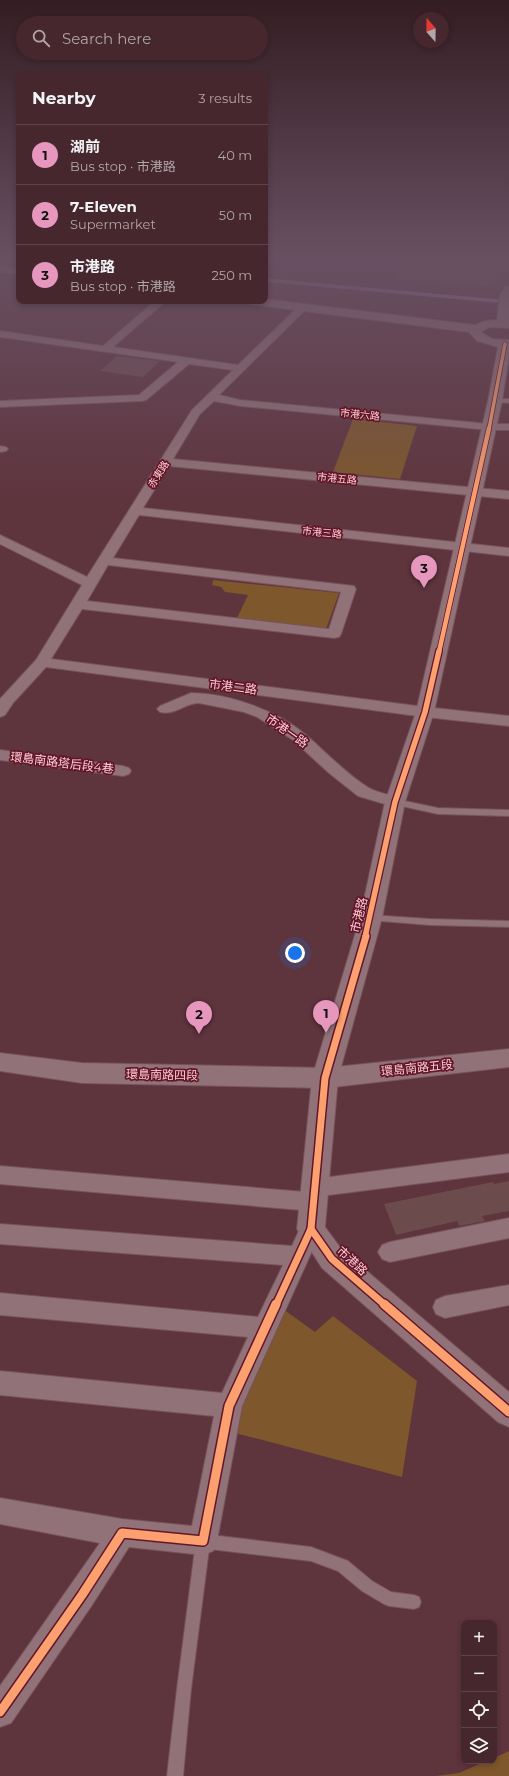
<!DOCTYPE html>
<meta charset="utf-8">
<style>
body{margin:0;font-family:Montserrat,"Noto Sans TC",sans-serif;background:#50333a;color:#f1f3f6}
.controls{position:absolute;right:12px;bottom:12px;display:grid;overflow:hidden;border-radius:8px;box-shadow:0 2px 6px #0003}
.controls button{width:36px;height:36px;display:grid;place-items:center;padding:0;border:0;border-bottom:1px solid #5e444a;background:#46272e;color:#f1f3f6;font:20px sans-serif}
.compass{position:absolute;left:413px;top:12px;width:36px;height:36px;border-radius:50%;background:#46272e;box-shadow:0 2px 6px #0003;rotate:340deg}
.you{position:absolute;left:295px;top:953px;width:14px;height:14px;margin:-10px;border:3px solid #fff;border-radius:50%;background:#1a73e8;box-shadow:0 0 0 6px #1a73e833}
.badge{display:grid;place-items:center;width:26px;height:26px;border-radius:50%;background:#e797bd;color:#111;font-size:13px;font-weight:700}
.pin{position:absolute;translate:-50% -33px;filter:drop-shadow(0 1px 2px #0008)}
.pin::after{content:'';position:absolute;top:21px;width:14px;height:12px;background:inherit;clip-path:polygon(0 0,100% 0,50% 100%)}
.list{margin:0;padding:0;list-style:none}
h2{display:flex;justify-content:space-between;align-items:center;height:52px;margin:0;padding:0 16px;font-size:17px}
h2 small{font-size:13px;font-weight:400;color:#b0a5aa}
.list li{display:grid;grid-template-columns:26px 1fr auto;gap:12px;align-items:center;box-sizing:border-box;height:60px;padding:0 16px;border-top:1px solid #5e444a}
.list b{display:block;font-size:15px;white-space:nowrap}
.list p{margin:0;font-size:13px;white-space:nowrap;color:#b0a5aa}
.list em{font-size:13px;font-style:normal;color:#b0a5aa}
.icon{flex:none;width:22px;height:22px;fill:none;stroke:currentColor;stroke-width:2;stroke-linecap:round;stroke-linejoin:round}
.map{position:relative;flex:none;width:509px;height:1776px;overflow:hidden}
.search{position:absolute;background:#46272e;box-shadow:0 2px 6px #0003;left:16px;top:16px;width:252px;height:44px;display:flex;align-items:center;gap:10px;box-sizing:border-box;padding:0 14px;border-radius:22px;color:#b0a5aa;font-size:15px}
.panel{position:absolute;background:#46272e;box-shadow:0 2px 6px #0003;left:16px;top:72px;width:252px;height:232px;border-radius:8px}
.map>svg:first-child{display:block}
.green{fill:#7e572c}
.lines{fill:none;stroke-linecap:round;stroke-linejoin:round}
.stream{stroke:#9673a9;stroke-width:3.5}
.building{fill:#6c4b4d}
.service-casing{stroke:#77525a;stroke-width:2}
.minor-casing{stroke:#77525a;stroke-width:2}
.tertiary-casing{stroke:#77525a;stroke-width:2}
.secondary-casing{stroke:#77525a;stroke-width:2}
.service{fill:#917278;fill-rule:evenodd}
.minor{fill:#917278;fill-rule:evenodd}
.tertiary{fill:#917278;fill-rule:evenodd}
.secondary{fill:#917278;fill-rule:evenodd}
.cycleway-far4-casing{stroke:#631629;stroke-width:5}
.cycleway-far3-casing{stroke:#631629;stroke-width:6}
.cycleway-far2-casing{stroke:#631629;stroke-width:8}
.cycleway-far1-casing{stroke:#631629;stroke-width:10}
.cycleway-casing{stroke:#631629;stroke-width:12}
.cycleway-far4{stroke:#fca06f;stroke-width:3.5}
.cycleway-far3{stroke:#fca06f;stroke-width:4.5}
.cycleway-far2{stroke:#fca06f;stroke-width:5.5}
.cycleway-far1{stroke:#fca06f;stroke-width:7}
.cycleway{stroke:#fca06f;stroke-width:9}
.labels{text-anchor:middle;stroke-width:3.5;stroke-linejoin:round;paint-order:stroke}
.far-street-label{font-size:10px;fill:#feced4;stroke:#631629}
.street-label{font-size:12px;fill:#feced4;stroke:#631629}
</style>
<div class="map">
<svg width="509" height="1776" viewBox="0 0 509 1776">
<rect width="100%" height="100%" fill="#5e343d"/>
<g class="green">
<path d="M353 419 417 426 400 479 333 472Z"/>
<path d="M213 580 339 593 326 629 237 618 248 595 225 592 221 587 212 585Z"/>
<path d="M276 1304 315 1332 333 1316 417 1381 402 1477 228 1431Z"/>
<path d="M509 1751V1776H435L459 1773 486 1761H494V1758Z"/>
</g>
<g class="lines">
<path class="stream" d="M265 280 509 302"/>
</g>
<g class="building">
<path d="M480 256H507L495 287 395 279 404 262 474 268Z"/>
<path d="M117 356 160 361 143 377 100 371Z"/>
<path d="M509 1181V1211L482 1216 485 1221 459 1226 457 1221 396 1235 384 1204 448 1191 493 1182 494 1184Z"/>
</g>
<g class="lines">
<defs>
<g id="service">
<path d="M495 399H509V403L493 402 492 401Z"/>
<path d="M395 799 438 808 509 810V816L438 814 392 804 391 802 392 800Z"/>
<path d="M371 915 430 919 509 921V927L430 925 368 920 366 918 368 916Z"/>
<path d="M203 1534 311 1547 348 1561 372 1581 391 1592 414 1595 419 1597 421 1602 419 1607 414 1609 389 1606 384 1604 362 1591 338 1571 311 1561 209 1549 191 1689 183 1776H167L177 1689 196 1541 198 1536Z"/>
</g>
<g id="minor">
<path d="M155 301H166L113 347 238 365 299 306H305L307 308 219 395 240 400 489 424H509V430H489L240 406 214 401 200 414 173 459 509 491V499L169 466 143 508 509 548V556L139 515 113 558 354 586 356 589 341 634 339 637 334 638 82 609 51 659 425 707 509 716V726L425 717 46 667 13 703 5 715 0 717V699L36 660 82 585 0 544V535L87 577 192 410 233 370 189 364 146 400 142 401 0 407V401L139 395 178 362 0 337V331L103 346ZM108 565 341 592 329 629 87 601Z"/>
<path d="M0 446 6 447 8 449 6 451 0 452Z"/>
<path d="M191 693C228 693 278 711 306 735 327 753 346 774 369 788 378 793 391 795 401 798L403 802 401 806 395 807 358 796 329 773 293 740 257 717 244 712 199 703C185 703 174 716 160 712L157 709 160 706Z"/>
<path d="M0 750 123 766 129 768 131 771 129 774 123 776 0 760Z"/>
<path d="M509 1154V1172L321 1196 324 1202 321 1209 313 1211 0 1184V1166L305 1192 303 1188 306 1182 314 1179Z"/>
<path d="M509 1218V1238L390 1262 382 1259 378 1252 382 1245 390 1242Z"/>
<path d="M311 1219 319 1222 322 1229 242 1406 217 1541 213 1551 203 1555 129 1547 92 1605 11 1723 0 1727V1686L100 1543 0 1524V1498L122 1519 192 1526 214 1416 0 1395V1371L222 1393 248 1337 0 1315V1293L258 1317 283 1265 0 1244V1224L292 1246 303 1222Z"/>
<path d="M509 1285V1305L445 1318 436 1314 433 1307 436 1300 445 1296Z"/>
</g>
<g id="tertiary">
<path d="M0 266 19 268V274L0 272Z"/>
<path d="M509 286V328L490 327 481 332 492 339 509 340V357L502 401 434 712 405 802 382 918 338 1078 325 1227 342 1250 509 1392V1427L498 1422 322 1268 297 1229 312 1078 360 918 385 802 416 712 488 401 498 347 477 341 469 332 249 304 243 301H265V299L475 325 485 321 497 320 500 295 505 287Z"/>
</g>
<path id="secondary" d="M509 1049V1067L325 1088 82 1083 0 1071V1053L82 1063 325 1068Z"/>
</defs>
<use href="#service" class="service-casing"/>
<use href="#minor" class="minor-casing"/>
<use href="#tertiary" class="tertiary-casing"/>
<use href="#secondary" class="secondary-casing"/>
<use href="#service" class="service"/>
<use href="#minor" class="minor"/>
<use href="#tertiary" class="tertiary"/>
<use href="#secondary" class="secondary"/>
<defs>
<path id="cycleway-far4" d="M489 429 505 344"/>
<path id="cycleway-far3" d="M439 652 489 428"/>
<path id="cycleway-far2" d="M365 937 395 802 425 712 439 651"/>
<g id="cycleway-far1">
<path d="M366 936 325 1078 311 1229 332 1259 385 1305"/>
<path d="M276 1305 311 1229"/>
</g>
<g id="cycleway">
<path d="M384 1304 509 1412"/>
<path d="M0 1712 82 1595 122 1533 203 1541 229 1406 276 1304"/>
</g>
</defs>
<use href="#cycleway-far4" class="cycleway-far4-casing"/>
<use href="#cycleway-far3" class="cycleway-far3-casing"/>
<use href="#cycleway-far2" class="cycleway-far2-casing"/>
<use href="#cycleway-far1" class="cycleway-far1-casing"/>
<use href="#cycleway" class="cycleway-casing"/>
<use href="#cycleway-far4" class="cycleway-far4"/>
<use href="#cycleway-far3" class="cycleway-far3"/>
<use href="#cycleway-far2" class="cycleway-far2"/>
<use href="#cycleway-far1" class="cycleway-far1"/>
<use href="#cycleway" class="cycleway"/>
</g>
<linearGradient id="sky" x2="0" y2="1"><stop stop-color="#341d22"/><stop offset="0.51" stop-color="#685062"/><stop offset="1" stop-color="#685062" stop-opacity="0"/></linearGradient>
<rect width="509" height="504" fill="url(#sky)"/>
<g class="labels">
<g class="far-street-label">
<text transform="translate(360 414) rotate(6)" y="4">市港六路</text>
<text transform="translate(158 474) rotate(-58)" y="4">赤東路</text>
<text transform="translate(337 478) rotate(6)" y="4">市港五路</text>
<text transform="translate(322 532) rotate(6)" y="4">市港三路</text>
</g>
<g class="street-label">
<text transform="translate(233 687) rotate(7)" y="4">市港二路</text>
<text transform="translate(287 731) rotate(35)" y="4">市港一路</text>
<text transform="translate(62 763) rotate(7)" y="4">環島南路塔后段4巷</text>
<text transform="translate(359 915) rotate(-76)" y="4">市港路</text>
<text transform="translate(417 1068) rotate(-6)" y="4">環島南路五段</text>
<text transform="translate(162 1075) rotate(1)" y="4">環島南路四段</text>
<text transform="translate(352 1261) rotate(43)" y="4">市港路</text>
</g>
</g>
</svg>
<div class="controls">
<button>+</button>
<button>−</button>
<button><svg class="icon" aria-label="locate" viewBox="0 0 24 24"><circle cx="12" cy="12" r="6"/><path d="M12 2v4M12 18v4M2 12h4M18 12h4"/></svg></button>
<button><svg class="icon" aria-label="layers" viewBox="0 0 24 24"><path d="M12 4l9 5-9 5-9-5zM3 14l9 5 9-5"/></svg></button>
</div>
<svg class="compass" viewBox="-18 -18 36 36"><path d="M0-13l5 13h-10z" fill="#e53935"/><path d="M0 13l5-13h-10z" fill="#b0a5aa"/></svg>
<div class="you"></div>
<div class="pin badge" style="left:326px;top:1033px">1</div>
<div class="pin badge" style="left:199px;top:1034px">2</div>
<div class="pin badge" style="left:424px;top:588px">3</div>
<div class="search"><svg class="icon" aria-label="search" viewBox="0 0 24 24"><circle cx="10" cy="10" r="6"/><path d="M15 15l6 6"/></svg>Search here</div>
<section class="panel">
<h2>Nearby<small>3 results</small></h2>
<ul class="list">
<li><span class="badge">1</span><div><b>湖前</b><p>Bus stop · 市港路</p></div><em>40 m</em></li>
<li><span class="badge">2</span><div><b>7-Eleven</b><p>Supermarket</p></div><em>50 m</em></li>
<li><span class="badge">3</span><div><b>市港路</b><p>Bus stop · 市港路</p></div><em>250 m</em></li>
</ul>
</section>
</div>
